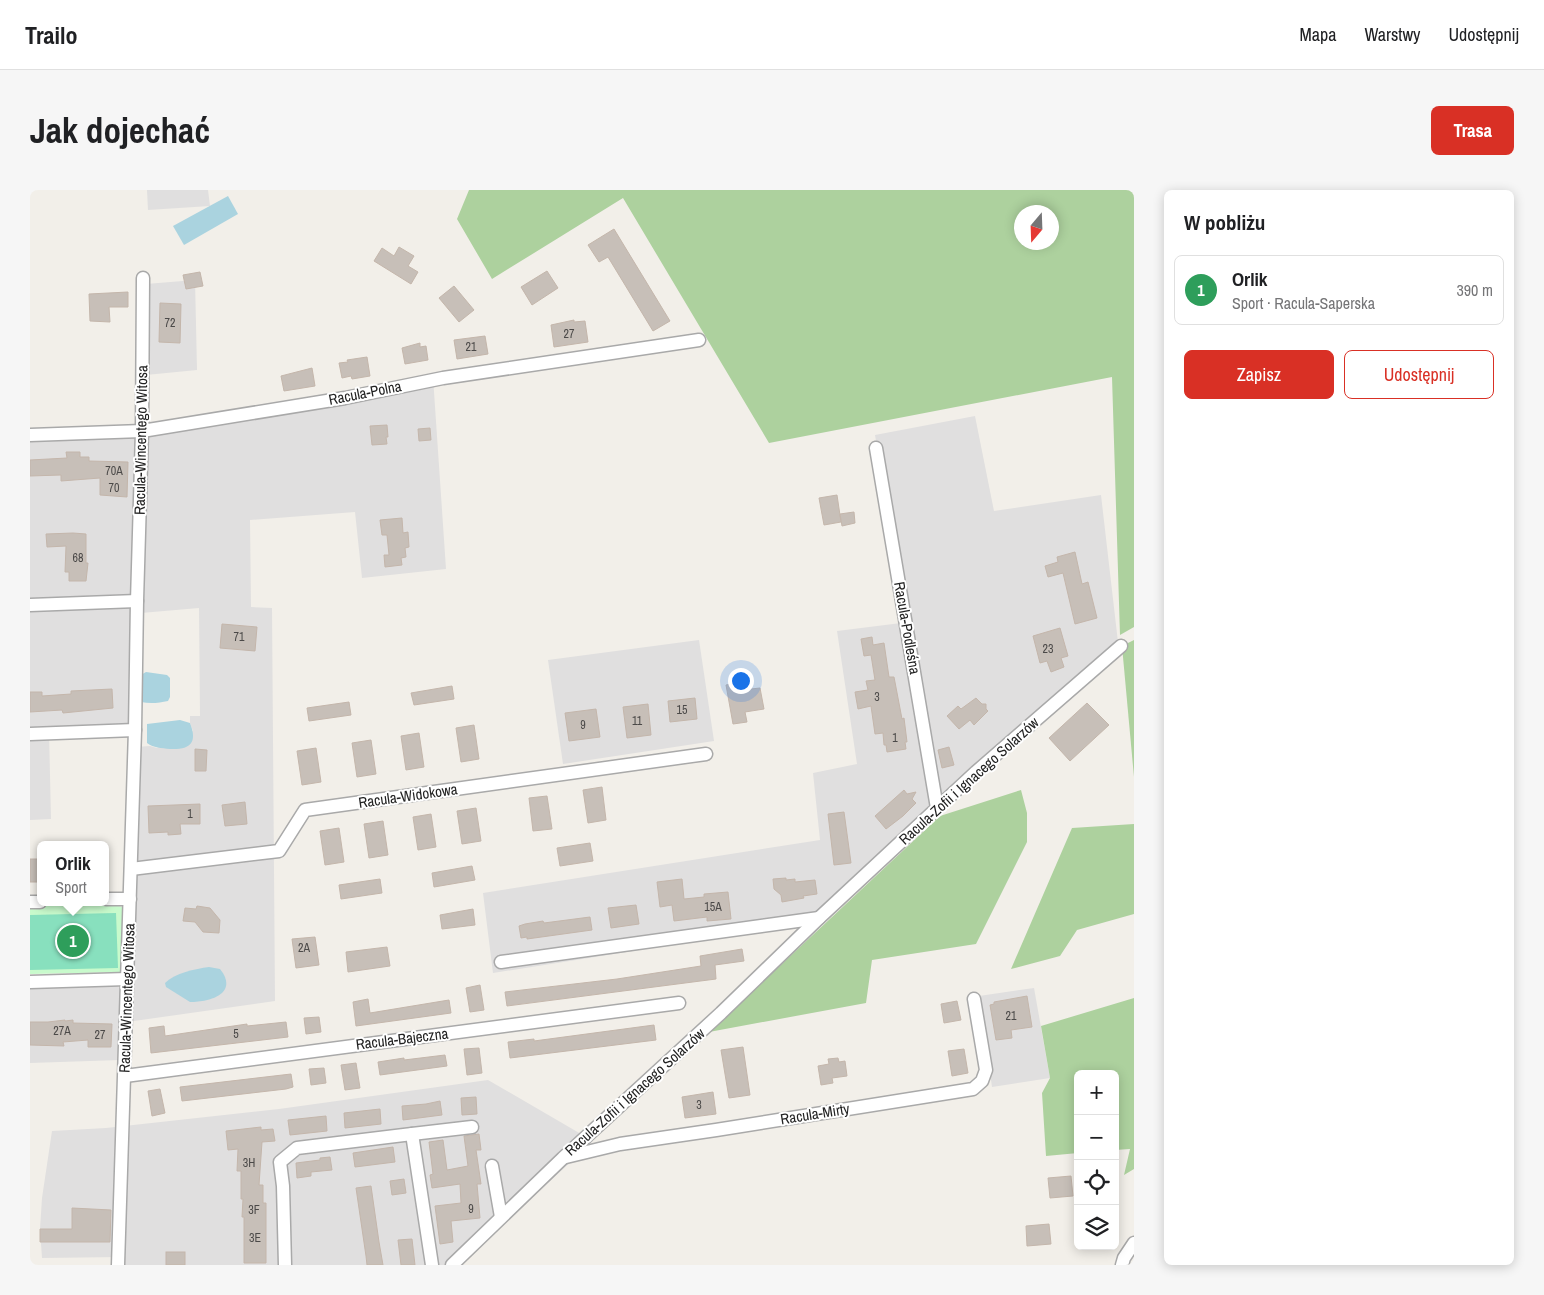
<!DOCTYPE html>
<html lang="pl">
<meta charset="utf-8">
<style>
body{margin:0;font-family:"Archivo Narrow",sans-serif;background:#f6f6f6;color:#202124}
.controls{position:absolute;right:15px;bottom:15px;display:grid;overflow:hidden;border-radius:8px;box-shadow:0 2px 12px #0003}
.controls button{width:45px;height:45px;display:grid;place-items:center;padding:0;border:0;border-bottom:1px solid #e0e0e0;background:#fff;color:#202124;font:25px sans-serif}
.compass{position:absolute;left:984px;top:15px;width:45px;height:45px;border-radius:50%;background:#fff;box-shadow:0 2px 12px #0003;rotate:199deg}
.you{position:absolute;left:710px;top:490px;width:18px;height:18px;margin:-12px;border:4px solid #fff;border-radius:50%;background:#1a73e8;box-shadow:0 0 0 8px #1a73e833}
.badge{display:grid;place-items:center;width:32px;height:32px;border-radius:50%;background:#d93025;color:#fff;font-size:16px;font-weight:700}
.pin{position:absolute;translate:-50% -50%;border:2px solid #fff;box-shadow:0 1px 5px #0006}
.popup{position:absolute;left:7px;top:651px;width:72px;height:65px;box-sizing:border-box;display:grid;place-content:center;border-radius:8px;background:#fff;filter:drop-shadow(0 1px 4px #0005);font-size:16px;white-space:nowrap;color:#757577}
.popup b{font-size:19px;color:#202124}
.popup::after{content:'';position:absolute;left:50%;top:100%;margin-left:-10px;border:10px solid transparent;border-top-color:#fff}
.list{margin:0;padding:0;list-style:none}
h2{display:flex;justify-content:space-between;align-items:center;height:65px;margin:0;padding:0 20px;font-size:21px}
h2 small{font-size:16px;font-weight:400;color:#757577}
.list li{display:grid;grid-template-columns:32px 1fr auto;gap:15px;align-items:center;box-sizing:border-box;height:70px;margin:0 10px 10px;padding:0 10px;border:1px solid #e0e0e0;border-radius:8px}
.list b{display:block;font-size:19px;white-space:nowrap}
.list p{margin:0;font-size:16px;white-space:nowrap;color:#757577}
.list em{font-size:16px;font-style:normal;color:#757577}
.actions{display:flex;gap:10px;padding:15px 20px}
.actions a{flex:1;padding:11px 0;border:1px solid #d93025;border-radius:8px;text-align:center;font-size:18px;color:#d93025}
.actions .main{background:#d93025;color:#fff}
.icon{flex:none;width:28px;height:28px;fill:none;stroke:currentColor;stroke-width:2;stroke-linecap:round;stroke-linejoin:round}
.map{position:relative;flex:none;width:1104px;height:1075px;overflow:hidden;border-radius:8px}
header{display:flex;align-items:center;gap:30px;box-sizing:border-box;height:70px;padding:0 25px;background:#fff;border-bottom:1px solid #e0e0e0}
header strong{font-size:24px}
nav{display:flex;gap:28px;margin-inline-start:auto;font-size:18px}
.intro{display:flex;align-items:center;justify-content:space-between;box-sizing:border-box;height:120px;padding:0 30px}
h1{margin:0;font-size:35px}
.button{padding:12px 22px;border-radius:8px;background:#d93025;color:#fff;font-size:18px;font-weight:700}
main{display:flex;gap:30px;padding:0 30px}
aside{flex:1;background:#fff;border-radius:8px;box-shadow:0 2px 12px #0003}
.map>svg:first-child{display:block}
.residential{fill:#e0dfdf}
.forest{fill:#add19e;fill-rule:evenodd}
.park{fill:#c8facc}
.pitch{fill:#88e0be}
.water{fill:#aad3df}
.building{fill:#c7bfb8;stroke:#c4b6ab}
.lines{fill:none;stroke-linecap:round;stroke-linejoin:round}
.minor-casing{stroke:#a9a9a9;stroke-width:15}
.minor{stroke:#fff;stroke-width:12}
.labels{text-anchor:middle;stroke-width:4;stroke-linejoin:round;paint-order:stroke}
.number-label{font-size:12px;fill:#4b4948}
.street-label{font-size:15px;fill:#222;stroke:#fff}
</style>
<header>
<strong>Trailo</strong>
<nav><a>Mapa</a><a>Warstwy</a><a>Udostępnij</a></nav>
</header>
<div class="intro"><h1>Jak dojechać</h1><a class="button">Trasa</a></div>
<main>
<div class="map">
<svg width="1104" height="1075" viewBox="0 0 1104 1075">
<rect width="100%" height="100%" fill="#f2efe9"/>
<g class="residential">
<path d="M117 0H178L180 16 118 20Z"/>
<path d="M165 90 167 180 116 185V94Z"/>
<path d="M403 187 416 379 332 388 325 322 220 330 221 417 242 418 245 811 97 832 106 557 120 556 127 558 163 541 160 533V526H170L169 418 111 423 106 538 19 541 21 629 0 630V245L114 241Z"/>
<path d="M945 226 964 321 1071 305 1089 461 783 737 704 745 463 783 453 703 790 650 783 583 827 574 807 441 871 433V401L845 245Z"/>
<path d="M669 450 684 551 533 574 518 470Z"/>
<path d="M82 793 90 798V870L0 873V797Z"/>
<path d="M1004 798 1020 888 962 897 949 806Z"/>
<path d="M458 890 563 951 430 1075H92L91 1067 12 1068 10 1039 12 1008 22 941 76 938 249 919Z"/>
</g>
<g class="forest">
<path d="M439 0H1104V437L1090 445 1082 187 739 253 593 8 462 89 427 29ZM1022 22V52H992V22Z"/>
<path d="M1104 450V587L1092 456Z"/>
<path d="M991 600 997 623V652L946 754 842 770 836 813 679 842 910 626Z"/>
<path d="M1104 634V724L1047 740 1030 766 981 779 1042 638Z"/>
<path d="M1104 808V979L1094 985 1100 959 1085 960V884H1048V963L1016 966 1012 903 1020 888 1011 836Z"/>
</g>
<path class="park" d="M75 713 92 717 95 724 93 782 0 784V715Z"/>
<path class="pitch" d="M86 723 88 778 0 780V725Z"/>
<g class="water">
<path d="M198 6 208 24 154 55 143 36Z"/>
<path d="M116 482 137 485 140 488V507L138 511C129 513 120 514 111 512V485Z"/>
<path d="M150 530 160 533C168 553 160 560 140 559 131 558 124 558 117 553V534Z"/>
<path d="M179 777 190 779C209 803 181 812 160 812L136 797 135 793C145 783 165 779 179 777Z"/>
</g>
<g class="building">
<path d="M584 39 640 131 623 141 578 67 569 72 558 55Z"/>
<path d="M369 57 384 66 378 76 388 82 381 94 344 71 352 58 364 66Z"/>
<path d="M517 81 528 98 502 115 491 97Z"/>
<path d="M170 82 173 96 156 99 153 85Z"/>
<path d="M424 96 444 120 429 132 409 108Z"/>
<path d="M98 102V117H79L80 132 60 131 59 104Z"/>
<path d="M130 113 151 114 150 153 129 152Z"/>
<path d="M544 130V132L555 131 558 152 524 157 521 135Z"/>
<path d="M455 146 458 164 427 169 424 150Z"/>
<path d="M390 153V157L396 156 398 170 375 174 372 158Z"/>
<path d="M337 167 340 186 322 189 321 186 312 188 309 173 318 172 317 170Z"/>
<path d="M282 178 285 196 254 201 251 186Z"/>
<path d="M357 235 358 247H356L357 254 342 255 340 236Z"/>
<path d="M400 238 401 250 389 251 388 239Z"/>
<path d="M36 262H50V267H59V271L98 272 97 307 70 305V288L31 291V285L0 286V270L37 268Z"/>
<path d="M807 305 811 332 794 335 789 308Z"/>
<path d="M824 322 825 333 812 336 810 324Z"/>
<path d="M372 328 373 343 378 342 379 357 375 358 376 367 371 368 372 375 355 377 354 365H359L357 345H352L350 330Z"/>
<path d="M43 343 56 344V373H58L56 391H39V382H35L36 356 17 357 16 344Z"/>
<path d="M1045 362 1052 394 1058 392 1067 428 1045 434 1033 383 1018 387 1015 376 1028 372 1027 367Z"/>
<path d="M192 434 227 437 225 461 190 458Z"/>
<path d="M1030 438 1038 466 1031 468 1034 477 1021 482 1017 471 1010 473 1003 446Z"/>
<path d="M842 447 843 455 854 453 859 487H864L872 529 874 528 877 552H875L876 559 857 562 856 555H854L853 543 845 544 841 516 828 519 825 502 838 500 836 491 845 490 841 465 834 466 831 449Z"/>
<path d="M711 492 712 500 730 498 734 519 715 522 717 532 703 534 696 495Z"/>
<path d="M422 496 424 509 384 515 381 503Z"/>
<path d="M82 499 83 518 33 523 32 520 0 522V502H12V506L41 504V501Z"/>
<path d="M665 508 667 529 640 532 638 511Z"/>
<path d="M946 508 952 514H956V519L958 521 944 535 940 530 929 539 917 526 928 516 931 519Z"/>
<path d="M319 512 321 525 279 531 277 518Z"/>
<path d="M1057 513 1079 535 1040 571 1019 548Z"/>
<path d="M618 514 621 545 597 548 593 517Z"/>
<path d="M566 519 570 547 539 551 535 523Z"/>
<path d="M444 535 449 569 431 572 426 538Z"/>
<path d="M389 543 394 577 376 580 371 546Z"/>
<path d="M341 550 346 584 327 587 322 553Z"/>
<path d="M919 557 924 575 912 578 908 560Z"/>
<path d="M286 558 291 592 272 595 267 561Z"/>
<path d="M165 559 177 560 176 581H165Z"/>
<path d="M572 597 576 630 558 633 553 600Z"/>
<path d="M874 600 877 604 886 602 882 609 886 613 873 626 856 639 845 626Z"/>
<path d="M517 606 522 639 503 641 499 608Z"/>
<path d="M215 612 217 634 195 636 192 615Z"/>
<path d="M170 614V634H150L151 644 138 645V642L119 643 118 616Z"/>
<path d="M446 618 451 651 432 654 427 621Z"/>
<path d="M814 622 821 673 804 675 798 624Z"/>
<path d="M401 624 406 657 388 660 383 627Z"/>
<path d="M353 631 358 665 339 668 334 634Z"/>
<path d="M309 638 314 672 295 675 290 641Z"/>
<path d="M560 653 563 671 530 676 527 658Z"/>
<rect x="0" y="669" width="10" height="23"/>
<path d="M442 676 445 690 404 697 402 683Z"/>
<path d="M756 688V690L765 689V692L785 690 787 704 773 706 774 708 752 712 751 705 744 699 743 689Z"/>
<path d="M350 689 352 703 311 709 309 695Z"/>
<path d="M652 689 654 709 674 707V704L698 702 701 729 677 731V727L644 731 642 715 630 717 627 692Z"/>
<path d="M606 715 609 734 581 738 578 718Z"/>
<path d="M167 716 180 718 190 730 189 743 173 742 165 732 153 731 155 718 166 719Z"/>
<path d="M443 719 445 735 412 739 410 725Z"/>
<path d="M560 727 562 740 497 749V747L491 748 489 736 495 734 513 731 514 733Z"/>
<path d="M285 747 289 775 266 778 262 749Z"/>
<path d="M357 757 360 776 318 782 316 762Z"/>
<path d="M712 759 714 771 685 775 686 789 477 816 475 802 587 789 671 776 670 766Z"/>
<path d="M450 795 454 820 440 822 436 798Z"/>
<path d="M997 806 1002 837 981 840 982 848 966 850 960 815 964 814V812Z"/>
<path d="M338 809 340 823 419 810 421 823 326 836 323 812Z"/>
<path d="M927 811 931 830 914 833 911 814Z"/>
<path d="M289 827 291 842 276 844 274 828Z"/>
<path d="M35 830V831L43 830V833L82 834 81 857H58V850L33 852 34 856 0 855V832H18Z"/>
<path d="M256 832 258 847 121 863 119 838 134 836 135 846 217 834V836Z"/>
<path d="M624 835 626 850 480 868 478 852 504 849V851Z"/>
<path d="M713 857 720 905 699 908 691 860Z"/>
<path d="M449 858 452 883 437 885 434 859Z"/>
<path d="M934 859 938 883 922 886 918 861Z"/>
<path d="M415 865 417 876 350 885 348 872 374 868V870Z"/>
<path d="M808 868 809 872 815 871 817 886 802 888 803 893 791 895 788 876 799 874 798 869Z"/>
<path d="M326 873 330 898 315 900 311 875Z"/>
<path d="M294 878 296 893 281 895 279 879Z"/>
<path d="M261 884 263 897 256 899 152 911 150 897Z"/>
<path d="M130 899 135 923 122 926 118 901Z"/>
<path d="M683 902 686 924 655 928 652 907Z"/>
<path d="M446 907 447 924 432 925 431 908Z"/>
<path d="M410 911 412 925 373 930 372 916 396 914Z"/>
<path d="M350 919 351 934 315 938 314 923Z"/>
<path d="M296 926 297 941 260 945 258 930Z"/>
<path d="M231 937V940L243 939 245 951 232 952 229 995H233V1013H236V1073H214V1027H212L213 1009H211V981H207L208 959 198 960 196 941Z"/>
<path d="M449 944 451 960H446L451 994H447L450 1028 421 1031 423 1052 410 1054 405 1016 431 1013 430 994 402 998 400 985 403 984 399 952 413 950 417 980 438 976 434 946Z"/>
<path d="M363 957 365 972 325 977 323 963Z"/>
<path d="M300 967 302 980 281 982V986L267 988 266 973 290 970V968Z"/>
<path d="M1041 986 1043 1006 1020 1008 1018 988Z"/>
<path d="M374 989 376 1003 362 1005 360 991Z"/>
<path d="M341 996 349 1052 353 1075H337L336 1066 326 998Z"/>
<path d="M42 1018 81 1020 80 1052H10V1039H42Z"/>
<path d="M1019 1034 1021 1054 997 1056 996 1036Z"/>
<path d="M382 1049 385 1075H371L368 1050Z"/>
<rect x="136" y="1062" width="19" height="13"/>
</g>
<g class="lines">
<defs>
<g id="minor">
<path d="M0 245 112 241 315 208 413 188 669 150"/>
<path d="M846 258 907 618"/>
<path d="M0 415 107 411"/>
<path d="M0 544 105 540"/>
<path d="M101 679 249 661 275 620 676 564"/>
<path d="M76 709H100"/>
<path d="M0 712H10"/>
<path d="M471 772 789 728"/>
<path d="M0 792 97 789"/>
<path d="M95 886 649 813"/>
<path d="M382 944 442 937"/>
<path d="M536 967 590 954 686 940 943 899 952 891 956 880 944 809"/>
<path d="M462 976 471 1027"/>
<path d="M88 1075 105 540 107 411 112 241 113 88"/>
<path d="M255 1075 253 996 250 972 267 958 382 944 402 1075"/>
<path d="M422 1075 533 968 691 823 789 728 946 582 1091 456"/>
<path d="M1092 1075 1094 1068 1104 1053"/>
</g>
</defs>
<use href="#minor" class="minor-casing"/>
<use href="#minor" class="minor"/>
</g>
<g class="labels">
<g class="number-label">
<text x="140" y="137">72</text>
<text x="539" y="148">27</text>
<text x="441" y="161">21</text>
<text x="84" y="285">70A</text>
<text x="84" y="302">70</text>
<text x="48" y="372">68</text>
<text x="209" y="451">71</text>
<text x="1018" y="463">23</text>
<text x="847" y="511">3</text>
<text x="652" y="524">15</text>
<text x="607" y="535">11</text>
<text x="553" y="539">9</text>
<text x="865" y="552">1</text>
<text x="160" y="628">1</text>
<text x="683" y="721">15A</text>
<text x="274" y="762">2A</text>
<text x="981" y="830">21</text>
<text x="32" y="845">27A</text>
<text x="206" y="848">5</text>
<text x="70" y="849">27</text>
<text x="669" y="919">3</text>
<text x="219" y="977">3H</text>
<text x="441" y="1023">9</text>
<text x="224" y="1024">3F</text>
<text x="225" y="1052">3E</text>
</g>
<g class="street-label">
<text transform="translate(335 203) rotate(-11)" y="5">Racula-Polna</text>
<text transform="translate(111 250) rotate(-89)" y="5">Racula-Wincentego Witosa</text>
<text transform="translate(877 438) rotate(80)" y="5">Racula-Podleśna</text>
<text transform="translate(939 591) rotate(-42)" y="5">Racula-Zofii i Ignacego Solarzów</text>
<text transform="translate(378 606) rotate(-8)" y="5">Racula-Widokowa</text>
<text transform="translate(97 808) rotate(-88)" y="5">Racula-Wincentego Witosa</text>
<text transform="translate(372 849) rotate(-7)" y="5">Racula-Bajeczna</text>
<text transform="translate(605 902) rotate(-42)" y="5">Racula-Zofii i Ignacego Solarzów</text>
<text transform="translate(785 924) rotate(-9)" y="5">Racula-Mirty</text>
</g>
</g>
</svg>
<div class="controls">
<button>+</button>
<button>−</button>
<button><svg class="icon" aria-label="locate" viewBox="0 0 24 24"><circle cx="12" cy="12" r="6"/><path d="M12 2v4M12 18v4M2 12h4M18 12h4"/></svg></button>
<button><svg class="icon" aria-label="layers" viewBox="0 0 24 24"><path d="M12 4l9 5-9 5-9-5zM3 14l9 5 9-5"/></svg></button>
</div>
<svg class="compass" viewBox="-18 -18 36 36"><path d="M0-13l5 13h-10z" fill="#e53935"/><path d="M0 13l5-13h-10z" fill="#757577"/></svg>
<div class="you"></div>
<div class="pin badge" style="left:43px;top:751px;background:#2e9e5b">1</div>
<div class="popup"><b>Orlik</b>Sport</div>
</div>
<aside>
<h2>W pobliżu<small></small></h2>
<ul class="list">
<li><span class="badge" style="background:#2e9e5b">1</span><div><b>Orlik</b><p>Sport · Racula-Saperska</p></div><em>390 m</em></li>
</ul>
<div class="actions"><a class="main">Zapisz</a><a>Udostępnij</a></div>
</aside>
</main>
